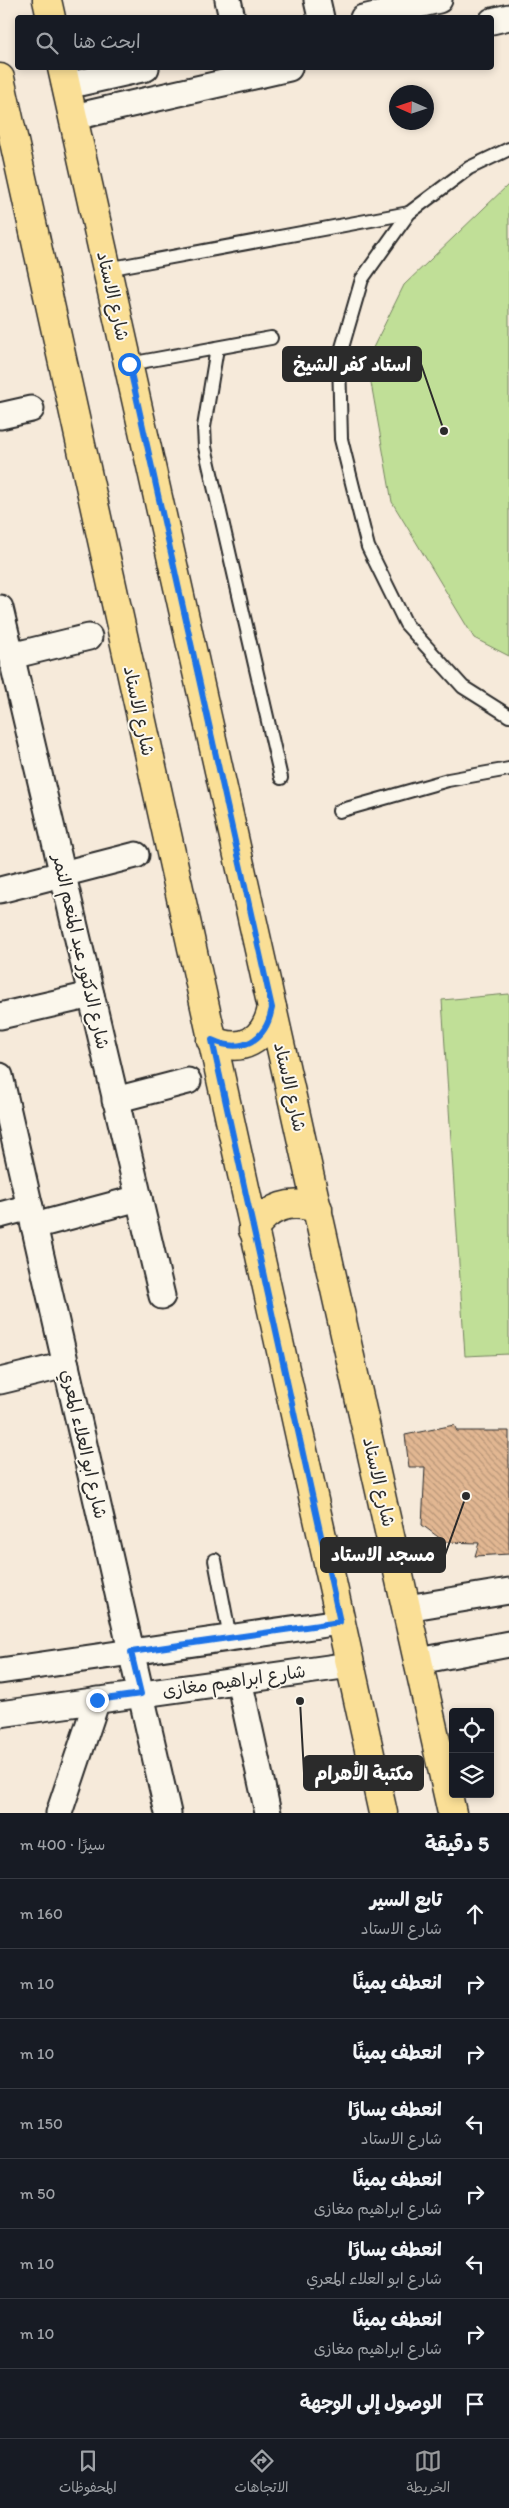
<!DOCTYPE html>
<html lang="ar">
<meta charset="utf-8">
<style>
body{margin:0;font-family:Itim,"Playpen Sans Arabic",sans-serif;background:#20242c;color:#f1f3f6;direction:rtl}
.controls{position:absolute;right:15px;bottom:15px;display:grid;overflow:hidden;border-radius:5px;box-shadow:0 2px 8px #0003}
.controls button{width:45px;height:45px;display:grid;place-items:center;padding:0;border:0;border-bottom:1px solid #363941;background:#171b24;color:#f1f3f6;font:25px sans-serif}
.compass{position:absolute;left:389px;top:85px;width:45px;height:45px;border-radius:50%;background:#171b24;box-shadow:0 2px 8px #0003;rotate:273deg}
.stop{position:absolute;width:15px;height:15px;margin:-11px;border:4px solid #1a73e8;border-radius:50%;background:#fff}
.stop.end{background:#1a73e8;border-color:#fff;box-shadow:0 1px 5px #0008}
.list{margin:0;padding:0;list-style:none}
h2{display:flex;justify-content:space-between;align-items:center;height:65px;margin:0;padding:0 20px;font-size:21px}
h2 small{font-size:16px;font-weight:400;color:#9ea1a6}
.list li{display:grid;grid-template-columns:32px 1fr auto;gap:15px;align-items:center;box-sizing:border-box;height:70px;padding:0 20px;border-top:1px solid #363941}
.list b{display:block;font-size:19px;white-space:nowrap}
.list p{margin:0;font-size:16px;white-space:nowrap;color:#9ea1a6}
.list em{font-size:16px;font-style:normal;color:#9ea1a6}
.icon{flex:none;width:28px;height:28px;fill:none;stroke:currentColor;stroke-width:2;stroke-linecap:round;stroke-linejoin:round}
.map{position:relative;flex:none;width:509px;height:1813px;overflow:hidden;direction:ltr}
.search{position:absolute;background:#171b24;box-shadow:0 2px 8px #0003;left:15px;right:15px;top:15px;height:55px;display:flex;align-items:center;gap:12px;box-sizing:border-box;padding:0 18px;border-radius:5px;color:#9ea1a6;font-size:19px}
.sheet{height:625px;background:#171b24}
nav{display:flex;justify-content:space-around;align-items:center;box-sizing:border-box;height:70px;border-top:1px solid #363941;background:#171b24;font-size:14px;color:#9ea1a6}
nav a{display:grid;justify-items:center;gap:2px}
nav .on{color:#98999b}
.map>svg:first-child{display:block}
.green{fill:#c0df97;stroke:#768561}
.building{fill:url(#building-back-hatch);stroke:#2b2b2b}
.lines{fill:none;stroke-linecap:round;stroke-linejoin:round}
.lane-casing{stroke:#2b2b2b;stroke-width:16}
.street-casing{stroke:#2b2b2b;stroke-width:29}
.primary-casing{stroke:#2b2b2b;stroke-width:31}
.lane{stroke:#fbf7ec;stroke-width:12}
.street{stroke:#fbf7ec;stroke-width:25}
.primary{stroke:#fadf96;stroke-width:28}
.route{stroke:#1a73e8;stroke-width:6}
.labels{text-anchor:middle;stroke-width:4;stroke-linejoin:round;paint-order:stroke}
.street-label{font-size:18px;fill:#2b2b2b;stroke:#fbf7ec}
.leader{fill:none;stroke:#2b2b2b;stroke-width:2}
.callout-dot{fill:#2b2b2b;stroke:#fbf7ec;stroke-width:2}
.callout{fill:#2b2b2b;stroke:#2b2b2b;stroke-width:2}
.callout-label{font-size:19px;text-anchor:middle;font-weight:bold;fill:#fff}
</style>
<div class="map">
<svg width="509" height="1813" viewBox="0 0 509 1813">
<defs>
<pattern id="building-back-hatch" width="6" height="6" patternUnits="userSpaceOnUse" patternTransform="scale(1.25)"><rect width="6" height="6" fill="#e2b792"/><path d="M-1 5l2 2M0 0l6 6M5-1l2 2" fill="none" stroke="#b79577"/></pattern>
</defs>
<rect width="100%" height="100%" fill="#f6eada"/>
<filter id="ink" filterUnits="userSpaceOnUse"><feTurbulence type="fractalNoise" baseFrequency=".02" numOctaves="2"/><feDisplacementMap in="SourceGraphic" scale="10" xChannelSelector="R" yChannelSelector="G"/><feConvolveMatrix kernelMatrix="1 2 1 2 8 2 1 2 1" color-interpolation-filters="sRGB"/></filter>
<g filter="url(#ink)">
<g class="green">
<path d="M509 184V656L474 638 392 502 367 360 404 285Z"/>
<path d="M509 994V1354L465 1356 442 1000Z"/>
</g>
<path class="building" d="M454 1425 457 1431H509V1554L475 1556 479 1543 445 1542 422 1525 425 1467H409L405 1435Z"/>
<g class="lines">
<defs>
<g id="lane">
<path d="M509 149 469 168 409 213 362 279 339 358 341 439 368 547 406 624 463 687 509 716"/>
<path d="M107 269 409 213"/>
<path d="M217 348 204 427 205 447 281 778"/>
<path d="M129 364 271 338"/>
<path d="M339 811 448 780 509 769"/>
<path d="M215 1560 230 1638"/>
</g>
<g id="street">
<path d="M228 0 232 18"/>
<path d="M317 0 321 18"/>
<path d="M363 18 439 0"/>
<path d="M492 21 509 17"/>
<path d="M66 86 146 68"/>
<path d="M74 117 289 68"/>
<path d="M0 416 31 409"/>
<path d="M0 608 162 1296"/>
<path d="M11 656 89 637"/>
<path d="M0 890 136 855"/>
<path d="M0 1016 91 995"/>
<path d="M0 1076 168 1813"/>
<path d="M115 1100 188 1081"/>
<path d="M0 1215 30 1207"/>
<path d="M34 1226 139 1198"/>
<path d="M0 1381 66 1365"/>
<path d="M407 1608 509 1591"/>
<path d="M419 1661 509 1644"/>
<path d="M0 1671 340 1622"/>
<path d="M239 1680 268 1813"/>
<path d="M0 1714 350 1665"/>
<path d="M59 1813 97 1700"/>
</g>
<g id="primary">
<path d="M47 0 51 18"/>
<path d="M62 68 452 1813"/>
<path d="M0 78 383 1813"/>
<path d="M211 1040C242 1054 265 1041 272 1008"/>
<path d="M253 1230C269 1206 291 1199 318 1209"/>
</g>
</defs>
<use href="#lane" class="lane-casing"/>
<use href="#street" class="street-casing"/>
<use href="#primary" class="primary-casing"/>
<use href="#lane" class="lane"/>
<use href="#street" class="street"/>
<use href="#primary" class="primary"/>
</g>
</g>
<g class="lines" filter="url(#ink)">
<path class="route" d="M97 1700 141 1694 131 1652 340 1622 212 1040C242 1054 266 1041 272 1008L129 364"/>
</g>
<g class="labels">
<g class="street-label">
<text transform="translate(113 296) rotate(77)" y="6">شارع الاستاد</text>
<text transform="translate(139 711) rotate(78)" y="6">شارع الاستاد</text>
<text transform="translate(81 952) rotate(77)" y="6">شارع الدكتور عبد المنعم النمر</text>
<text transform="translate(290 1087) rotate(77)" y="6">شارع الاستاد</text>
<text transform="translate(84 1444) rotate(77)" y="6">شارع ابو العلاء المعري</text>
<text transform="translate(379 1482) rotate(77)" y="6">شارع الاستاد</text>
<text transform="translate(234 1681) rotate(-8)" y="6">شارع ابراهيم مغازى</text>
</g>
</g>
<path class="leader" d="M444 431L421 364M466 1496L445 1555M300 1701L304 1773"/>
<g class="callout-dot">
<circle cx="444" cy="431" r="5"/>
<circle cx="466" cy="1496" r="5"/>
<circle cx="300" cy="1701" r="5"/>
</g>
<g class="callout">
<rect x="283" y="347" width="138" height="34" rx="5"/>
<rect x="321" y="1538" width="124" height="34" rx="5"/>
<rect x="304" y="1756" width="119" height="34" rx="5"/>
</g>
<g class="callout-label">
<text x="352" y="371">استاد كفر الشيخ</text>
<text x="383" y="1561">مسجد الاستاد</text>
<text x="364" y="1780">مكتبة الأهرام</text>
</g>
</svg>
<div class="controls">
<button><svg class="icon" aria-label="locate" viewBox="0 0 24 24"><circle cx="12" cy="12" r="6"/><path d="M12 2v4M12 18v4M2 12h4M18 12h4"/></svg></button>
<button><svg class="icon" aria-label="layers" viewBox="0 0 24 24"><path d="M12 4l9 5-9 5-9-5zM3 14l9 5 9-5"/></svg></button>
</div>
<svg class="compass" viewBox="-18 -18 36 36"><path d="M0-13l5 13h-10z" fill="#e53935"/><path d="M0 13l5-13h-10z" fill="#9ea1a6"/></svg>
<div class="stop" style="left:129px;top:364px"></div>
<div class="stop end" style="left:97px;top:1700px"></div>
<div class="search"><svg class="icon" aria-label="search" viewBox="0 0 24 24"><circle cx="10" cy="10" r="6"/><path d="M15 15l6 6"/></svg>ابحث هنا</div>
</div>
<section class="sheet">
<h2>5 دقيقة<small>سيرًا · 400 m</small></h2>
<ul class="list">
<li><svg class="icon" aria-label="ahead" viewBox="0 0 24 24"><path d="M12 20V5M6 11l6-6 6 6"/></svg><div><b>تابع السير</b><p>شارع الاستاد</p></div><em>160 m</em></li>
<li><svg class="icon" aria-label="right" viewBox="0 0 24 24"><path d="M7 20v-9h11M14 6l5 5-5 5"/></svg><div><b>انعطف يمينًا</b></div><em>10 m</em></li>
<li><svg class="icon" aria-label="right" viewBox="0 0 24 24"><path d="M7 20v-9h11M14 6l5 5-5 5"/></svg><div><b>انعطف يمينًا</b></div><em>10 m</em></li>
<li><svg class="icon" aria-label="left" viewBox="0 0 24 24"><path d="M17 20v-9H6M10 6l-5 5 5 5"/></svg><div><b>انعطف يسارًا</b><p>شارع الاستاد</p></div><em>150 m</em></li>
<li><svg class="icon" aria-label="right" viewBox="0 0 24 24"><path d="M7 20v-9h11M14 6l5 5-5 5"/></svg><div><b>انعطف يمينًا</b><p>شارع ابراهيم مغازى</p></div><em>50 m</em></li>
<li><svg class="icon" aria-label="left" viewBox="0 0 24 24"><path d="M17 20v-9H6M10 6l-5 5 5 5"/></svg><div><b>انعطف يسارًا</b><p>شارع ابو العلاء المعري</p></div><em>10 m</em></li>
<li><svg class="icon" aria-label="right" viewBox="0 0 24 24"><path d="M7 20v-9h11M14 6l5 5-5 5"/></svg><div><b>انعطف يمينًا</b><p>شارع ابراهيم مغازى</p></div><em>10 m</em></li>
<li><svg class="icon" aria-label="arrive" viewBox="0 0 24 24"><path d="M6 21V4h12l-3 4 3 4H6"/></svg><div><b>الوصول إلى الوجهة</b></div></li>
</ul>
</section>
<nav>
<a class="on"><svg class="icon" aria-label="map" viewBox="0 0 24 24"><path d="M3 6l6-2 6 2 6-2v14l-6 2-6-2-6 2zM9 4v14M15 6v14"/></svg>الخريطة</a>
<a><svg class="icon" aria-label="directions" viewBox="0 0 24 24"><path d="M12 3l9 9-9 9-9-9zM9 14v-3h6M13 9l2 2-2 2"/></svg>الاتجاهات</a>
<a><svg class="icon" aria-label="saved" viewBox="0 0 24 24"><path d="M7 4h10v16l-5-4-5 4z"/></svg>المحفوظات</a>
</nav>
